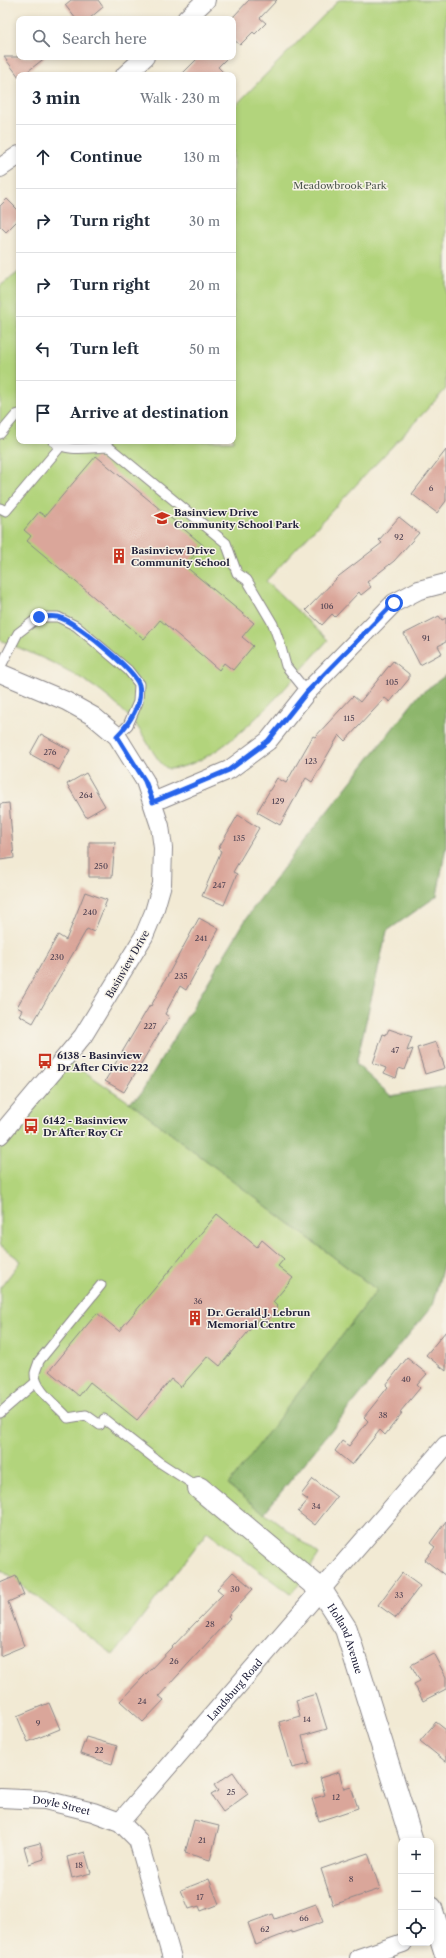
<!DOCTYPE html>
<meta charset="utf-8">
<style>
body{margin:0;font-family:"Libre Caslon Text",serif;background:#f6f6f7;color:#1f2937}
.controls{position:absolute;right:12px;bottom:12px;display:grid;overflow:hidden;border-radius:8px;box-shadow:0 2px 6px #0003}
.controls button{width:36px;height:36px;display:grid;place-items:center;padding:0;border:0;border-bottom:1px solid #e0e1e3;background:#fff;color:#1f2937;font:20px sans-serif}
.stop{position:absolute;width:12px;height:12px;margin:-9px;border:3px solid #2563eb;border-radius:50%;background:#fff}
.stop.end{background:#2563eb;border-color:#fff;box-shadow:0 1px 4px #0008}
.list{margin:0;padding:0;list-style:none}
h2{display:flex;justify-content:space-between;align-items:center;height:52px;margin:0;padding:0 16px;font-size:17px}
h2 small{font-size:13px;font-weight:400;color:#747a83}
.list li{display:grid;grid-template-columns:26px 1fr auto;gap:12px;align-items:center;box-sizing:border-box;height:64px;padding:0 16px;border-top:1px solid #e0e1e3}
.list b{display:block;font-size:15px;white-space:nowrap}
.list em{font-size:13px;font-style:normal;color:#747a83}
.icon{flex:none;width:22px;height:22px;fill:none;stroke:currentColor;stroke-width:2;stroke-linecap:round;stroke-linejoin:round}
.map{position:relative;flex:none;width:446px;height:1958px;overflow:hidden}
.search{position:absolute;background:#fff;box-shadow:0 2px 6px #0003;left:16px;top:16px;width:220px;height:44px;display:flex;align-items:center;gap:10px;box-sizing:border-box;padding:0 14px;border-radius:8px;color:#747a83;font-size:15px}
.panel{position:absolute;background:#fff;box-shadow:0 2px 6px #0003;left:16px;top:72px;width:220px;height:372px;border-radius:8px}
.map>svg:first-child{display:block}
.green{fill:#b2d47c;stroke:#6a7b5c}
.forest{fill:#8db66c;stroke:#586c54}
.building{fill:#daa69a}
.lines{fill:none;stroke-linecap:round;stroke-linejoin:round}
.service-casing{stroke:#8a8688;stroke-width:11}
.minor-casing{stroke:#8a8688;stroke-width:20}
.tertiary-casing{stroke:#8a8688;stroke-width:24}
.service{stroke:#fff;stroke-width:9}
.minor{stroke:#fff;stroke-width:18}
.tertiary{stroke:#fff;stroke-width:22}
.route{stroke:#2563eb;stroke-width:5}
.labels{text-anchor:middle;stroke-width:3;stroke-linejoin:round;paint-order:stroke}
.number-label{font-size:8px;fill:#504353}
.park-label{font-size:10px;fill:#4d574e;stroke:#f7f3e8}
.poi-label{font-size:10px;font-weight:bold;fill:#22223b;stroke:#f7f3e8;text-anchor:start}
.street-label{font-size:10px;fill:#22223b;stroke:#f7f3e8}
</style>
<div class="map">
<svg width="446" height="1958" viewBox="0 0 446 1958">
<rect width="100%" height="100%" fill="#f7f3e8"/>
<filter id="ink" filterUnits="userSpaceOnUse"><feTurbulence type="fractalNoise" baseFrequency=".025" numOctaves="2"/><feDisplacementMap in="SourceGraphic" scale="8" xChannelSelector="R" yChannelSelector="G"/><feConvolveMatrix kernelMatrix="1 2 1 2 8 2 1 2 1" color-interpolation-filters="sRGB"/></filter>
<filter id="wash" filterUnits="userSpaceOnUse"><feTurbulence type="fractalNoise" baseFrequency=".012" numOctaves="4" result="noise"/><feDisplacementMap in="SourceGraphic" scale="16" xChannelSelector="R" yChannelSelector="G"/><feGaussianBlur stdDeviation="0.9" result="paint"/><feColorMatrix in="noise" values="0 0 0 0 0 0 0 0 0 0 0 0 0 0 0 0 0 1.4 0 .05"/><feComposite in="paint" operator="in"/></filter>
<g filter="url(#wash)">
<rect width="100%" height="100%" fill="#f2ead4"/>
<g class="green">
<path d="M339 0H446V389L266 581 328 640C291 680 226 765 169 769 158 766 143 732 133 721 93 678 53 662 0 640V286L19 272V441H233V108Z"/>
<path d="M66 1059 129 1102 377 1290 229 1485 319 1554 298 1586 290 1594 207 1532 113 1655 0 1569V1288L21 1261 0 1245V1139Z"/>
</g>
<path class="forest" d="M446 675V846L437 896 387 931 356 1064 391 1096 446 1086V1255L432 1306 264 1513 228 1485 377 1290 129 1102 139 1096 251 911 303 842 419 695Z"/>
<g id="blocks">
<g class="building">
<path d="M71 0H98L103 7 89 19H76L65 5Z"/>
<path d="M249 0H277L260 18 266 23 255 34 253 32 240 45 233 39V17Z"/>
<path d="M4 57H46L23 75H19V77Z"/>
<path d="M199 57H228L218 67 226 75H181Z"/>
<path d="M7 199 19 211V219L6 232 0 226V206Z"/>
<path d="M446 450V501L437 513 412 494Z"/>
<path d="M96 456 203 545 185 566 254 623 242 637 253 646 233 670 224 663 219 670 160 620 144 639 27 541 31 536 24 530 39 512 45 516Z"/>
<path d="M399 517 419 533 394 561 367 582 371 587 361 595 359 592 335 617 332 614 322 625 306 610 339 576 382 543 379 540Z"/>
<path d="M439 616 442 620 446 618V642L438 646 442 653 420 665 404 634Z"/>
<path d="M393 661 409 674V679L390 702 385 698 345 741 339 735 312 782 306 778 280 825 257 812 277 778 286 783 313 736 315 737 353 696 360 702Z"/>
<path d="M41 734 70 750 59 770 30 754Z"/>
<path d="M86 773 105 806 86 817 67 784Z"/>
<path d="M9 803 14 858 0 860V804Z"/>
<path d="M238 815 259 828 233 872 237 874 224 905 202 896 221 851 218 849Z"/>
<path d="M89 842H115L112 877H89Z"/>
<path d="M85 892 107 900 94 932 87 929 33 1023 19 1015 22 1010 17 1007 58 935 66 940Z"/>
<path d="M199 918 219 929 186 990 180 986 165 1014 169 1017 124 1092 105 1081 150 1005 151 1006Z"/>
<path d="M389 1029 412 1037 407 1051 413 1049 405 1070 399 1068 396 1078 384 1073 386 1068 373 1063 383 1034 386 1035Z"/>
<path d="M436 1042 445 1068 425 1074 417 1048Z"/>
<path d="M217 1214 257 1247 262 1240 284 1259 278 1266 293 1278 273 1302 278 1307 267 1321 261 1316 220 1366 208 1356 181 1387 171 1379 137 1420 90 1382 79 1396 49 1371 97 1313 119 1331Z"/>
<path d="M446 1331V1371L426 1355Z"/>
<path d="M407 1358 427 1374 417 1385 420 1388 400 1412 402 1413 385 1435 380 1430 352 1465 335 1451 342 1441 349 1446 368 1421 364 1417 388 1387 386 1385Z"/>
<path d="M313 1479 337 1497 315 1525 298 1512 308 1500 301 1495Z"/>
<path d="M446 1521V1576L425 1560 435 1547 430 1543Z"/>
<path d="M233 1572 253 1589 228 1616 230 1618 159 1696 164 1700 143 1722 120 1701 223 1594 217 1589Z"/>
<path d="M402 1573 420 1586 396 1618 378 1605Z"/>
<path d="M16 1576 24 1595 8 1602 24 1646 0 1656V1583Z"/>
<path d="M433 1653 446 1677V1689L423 1701 414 1684 420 1681 411 1665Z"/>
<path d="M316 1694 327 1729 302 1736 309 1764 292 1768 279 1722 300 1716 296 1700Z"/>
<path d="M49 1703 60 1729 28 1742 17 1716Z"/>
<path d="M436 1722 446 1730V1762L420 1741Z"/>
<path d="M86 1737 117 1746 112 1764 80 1754Z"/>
<path d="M233 1772 248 1794 223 1812 211 1795 218 1791 214 1785Z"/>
<path d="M339 1772 344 1789 351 1787 358 1808 319 1821 312 1799 325 1795 320 1778Z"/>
<path d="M194 1820 219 1826 210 1860 185 1853Z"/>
<path d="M40 1843 44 1859 29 1864 24 1847Z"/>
<path d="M85 1852 91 1873 72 1878 67 1857Z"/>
<path d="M368 1853 380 1889 333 1905 321 1869Z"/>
<path d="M209 1879 219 1904 201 1911 199 1906 189 1909 181 1890Z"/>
<path d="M316 1904 323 1922 292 1933V1931L256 1945 248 1923 273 1914 275 1919Z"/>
</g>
</g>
</g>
<g filter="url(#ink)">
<use href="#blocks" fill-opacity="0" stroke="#8a8688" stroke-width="1"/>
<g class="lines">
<defs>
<g id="service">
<path d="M0 434 16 415 19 414"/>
<path d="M53 441C67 453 90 447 109 447L226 543 237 573 247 580 273 624 280 644 286 666 307 692"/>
<path d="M0 508 6 511 60 447"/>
<path d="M0 668 18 633 39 617H58L76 626 128 670 139 684 138 702 128 725 117 736"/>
<path d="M0 1413 36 1382"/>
<path d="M104 1419 159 1462 199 1488"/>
<path d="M100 1425 86 1415 68 1418C58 1406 34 1390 35 1373 36 1369 38 1365 39 1361L101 1285"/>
</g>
<g id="minor">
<path d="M186 19 206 0"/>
<path d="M125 75 145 57"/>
<path d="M0 168 19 155"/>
<path d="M0 673 66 701 93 716 117 736 145 781 160 826 163 848 162 884 154 912 144 936 83 1036 0 1135"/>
<path d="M153 802 229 770 268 741 307 692 394 603 419 590 446 583"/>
<path id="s1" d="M0 1798 45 1800 93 1812 120 1822 138 1840 172 1958"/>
<path id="s2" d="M120 1822 446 1445"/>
<path d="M359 1958 403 1943"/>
</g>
<g id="tertiary">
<path id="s3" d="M199 1488 321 1590 346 1629 412 1841"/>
<path d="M431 1908 446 1955"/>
</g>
</defs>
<use href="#service" class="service-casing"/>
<use href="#minor" class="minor-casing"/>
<use href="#tertiary" class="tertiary-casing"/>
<use href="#service" class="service"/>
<use href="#minor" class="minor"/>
<use href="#tertiary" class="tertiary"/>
</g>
</g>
<g class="lines" filter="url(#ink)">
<path class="route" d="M39 617C45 617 52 616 58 617 73 620 135 670 139 685 143 703 129 724 117 736L145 781 153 802 229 770 268 741 307 692 394 603"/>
</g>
<defs>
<symbol id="school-bare" viewBox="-9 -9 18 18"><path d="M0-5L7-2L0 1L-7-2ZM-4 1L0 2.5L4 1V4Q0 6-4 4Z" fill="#c8321e" stroke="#f7f3e8" stroke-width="2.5" paint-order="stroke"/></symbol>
<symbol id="building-bare" viewBox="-9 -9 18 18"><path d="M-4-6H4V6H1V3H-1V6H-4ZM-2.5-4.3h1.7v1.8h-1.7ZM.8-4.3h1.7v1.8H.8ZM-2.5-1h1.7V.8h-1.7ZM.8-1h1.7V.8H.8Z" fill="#c8321e" stroke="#f7f3e8" stroke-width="2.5" paint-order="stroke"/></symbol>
<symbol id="bus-bare" viewBox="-9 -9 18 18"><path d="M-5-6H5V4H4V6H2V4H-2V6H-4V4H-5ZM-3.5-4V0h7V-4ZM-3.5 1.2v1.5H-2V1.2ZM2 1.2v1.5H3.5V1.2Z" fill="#c8321e" stroke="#f7f3e8" stroke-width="2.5" paint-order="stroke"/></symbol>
</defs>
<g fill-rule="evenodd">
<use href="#school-bare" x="151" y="507" width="22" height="22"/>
<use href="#building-bare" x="108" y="545" width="22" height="22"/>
<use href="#bus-bare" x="34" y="1050" width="22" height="22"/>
<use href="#bus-bare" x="20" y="1115" width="22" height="22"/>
<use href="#building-bare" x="184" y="1307" width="22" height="22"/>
</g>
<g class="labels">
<g class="number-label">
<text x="431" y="491">6</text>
<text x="399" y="540">92</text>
<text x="327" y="609">106</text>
<text x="426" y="641">91</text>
<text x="392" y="685">105</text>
<text x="349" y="721">115</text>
<text x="50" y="755">276</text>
<text x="311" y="764">123</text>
<text x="86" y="798">264</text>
<text x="278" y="804">129</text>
<text x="239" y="841">135</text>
<text x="101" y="869">250</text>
<text x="219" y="888">247</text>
<text x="90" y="915">240</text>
<text x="201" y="941">241</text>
<text x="57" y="960">230</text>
<text x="181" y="979">235</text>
<text x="150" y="1029">227</text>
<text x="395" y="1053">47</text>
<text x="198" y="1304">36</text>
<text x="406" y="1382">40</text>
<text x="383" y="1418">38</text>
<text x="316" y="1509">34</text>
<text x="235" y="1592">30</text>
<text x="399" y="1598">33</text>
<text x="210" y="1627">28</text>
<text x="174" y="1664">26</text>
<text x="142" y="1704">24</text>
<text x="307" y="1722">14</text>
<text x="38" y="1726">9</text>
<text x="99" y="1753">22</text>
<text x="231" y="1795">25</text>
<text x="336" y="1800">12</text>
<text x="202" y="1843">21</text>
<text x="79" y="1868">18</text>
<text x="351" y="1882">8</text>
<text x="200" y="1900">17</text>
<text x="304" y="1921">66</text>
<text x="265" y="1932">62</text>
</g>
<g class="park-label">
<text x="340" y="189">Meadowbrook Park</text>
</g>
<g class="poi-label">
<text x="174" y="516">Basinview Drive<tspan x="174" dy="12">Community School Park</tspan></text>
<text x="131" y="554">Basinview Drive<tspan x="131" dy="12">Community School</tspan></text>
<text x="57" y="1059">6138 - Basinview<tspan x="57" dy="12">Dr After Civic 222</tspan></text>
<text x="43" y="1124">6142 - Basinview<tspan x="43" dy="12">Dr After Roy Cr</tspan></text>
<text x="207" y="1316">Dr. Gerald J. Lebrun<tspan x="207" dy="12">Memorial Centre</tspan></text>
</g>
<g class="street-label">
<text transform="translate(127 964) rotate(-60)" y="4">Basinview Drive</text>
<text dy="4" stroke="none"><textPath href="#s3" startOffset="214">Holland Avenue</textPath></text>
<text dy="4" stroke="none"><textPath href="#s2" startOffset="175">Landsburg Road</textPath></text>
<text dy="4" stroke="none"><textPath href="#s1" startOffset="62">Doyle Street</textPath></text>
</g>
</g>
</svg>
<div class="controls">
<button>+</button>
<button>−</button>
<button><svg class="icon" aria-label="locate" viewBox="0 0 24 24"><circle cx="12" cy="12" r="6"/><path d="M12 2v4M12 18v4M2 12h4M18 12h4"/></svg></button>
</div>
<div class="stop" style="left:394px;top:603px"></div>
<div class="stop end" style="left:39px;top:617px"></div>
<div class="search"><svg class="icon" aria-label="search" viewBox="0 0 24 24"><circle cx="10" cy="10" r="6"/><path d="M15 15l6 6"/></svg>Search here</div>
<section class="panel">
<h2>3 min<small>Walk · 230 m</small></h2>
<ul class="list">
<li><svg class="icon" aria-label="ahead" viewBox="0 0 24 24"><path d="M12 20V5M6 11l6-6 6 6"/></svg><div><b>Continue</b></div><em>130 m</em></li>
<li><svg class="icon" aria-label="right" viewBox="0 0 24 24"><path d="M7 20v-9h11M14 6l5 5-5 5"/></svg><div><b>Turn right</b></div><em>30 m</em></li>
<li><svg class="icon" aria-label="right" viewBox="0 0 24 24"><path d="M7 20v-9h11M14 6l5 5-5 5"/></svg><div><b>Turn right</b></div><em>20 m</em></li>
<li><svg class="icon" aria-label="left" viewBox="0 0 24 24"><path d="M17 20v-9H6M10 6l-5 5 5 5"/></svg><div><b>Turn left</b></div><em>50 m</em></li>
<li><svg class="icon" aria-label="arrive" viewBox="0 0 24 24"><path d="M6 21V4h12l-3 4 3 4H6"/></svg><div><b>Arrive at destination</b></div></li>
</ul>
</section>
</div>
